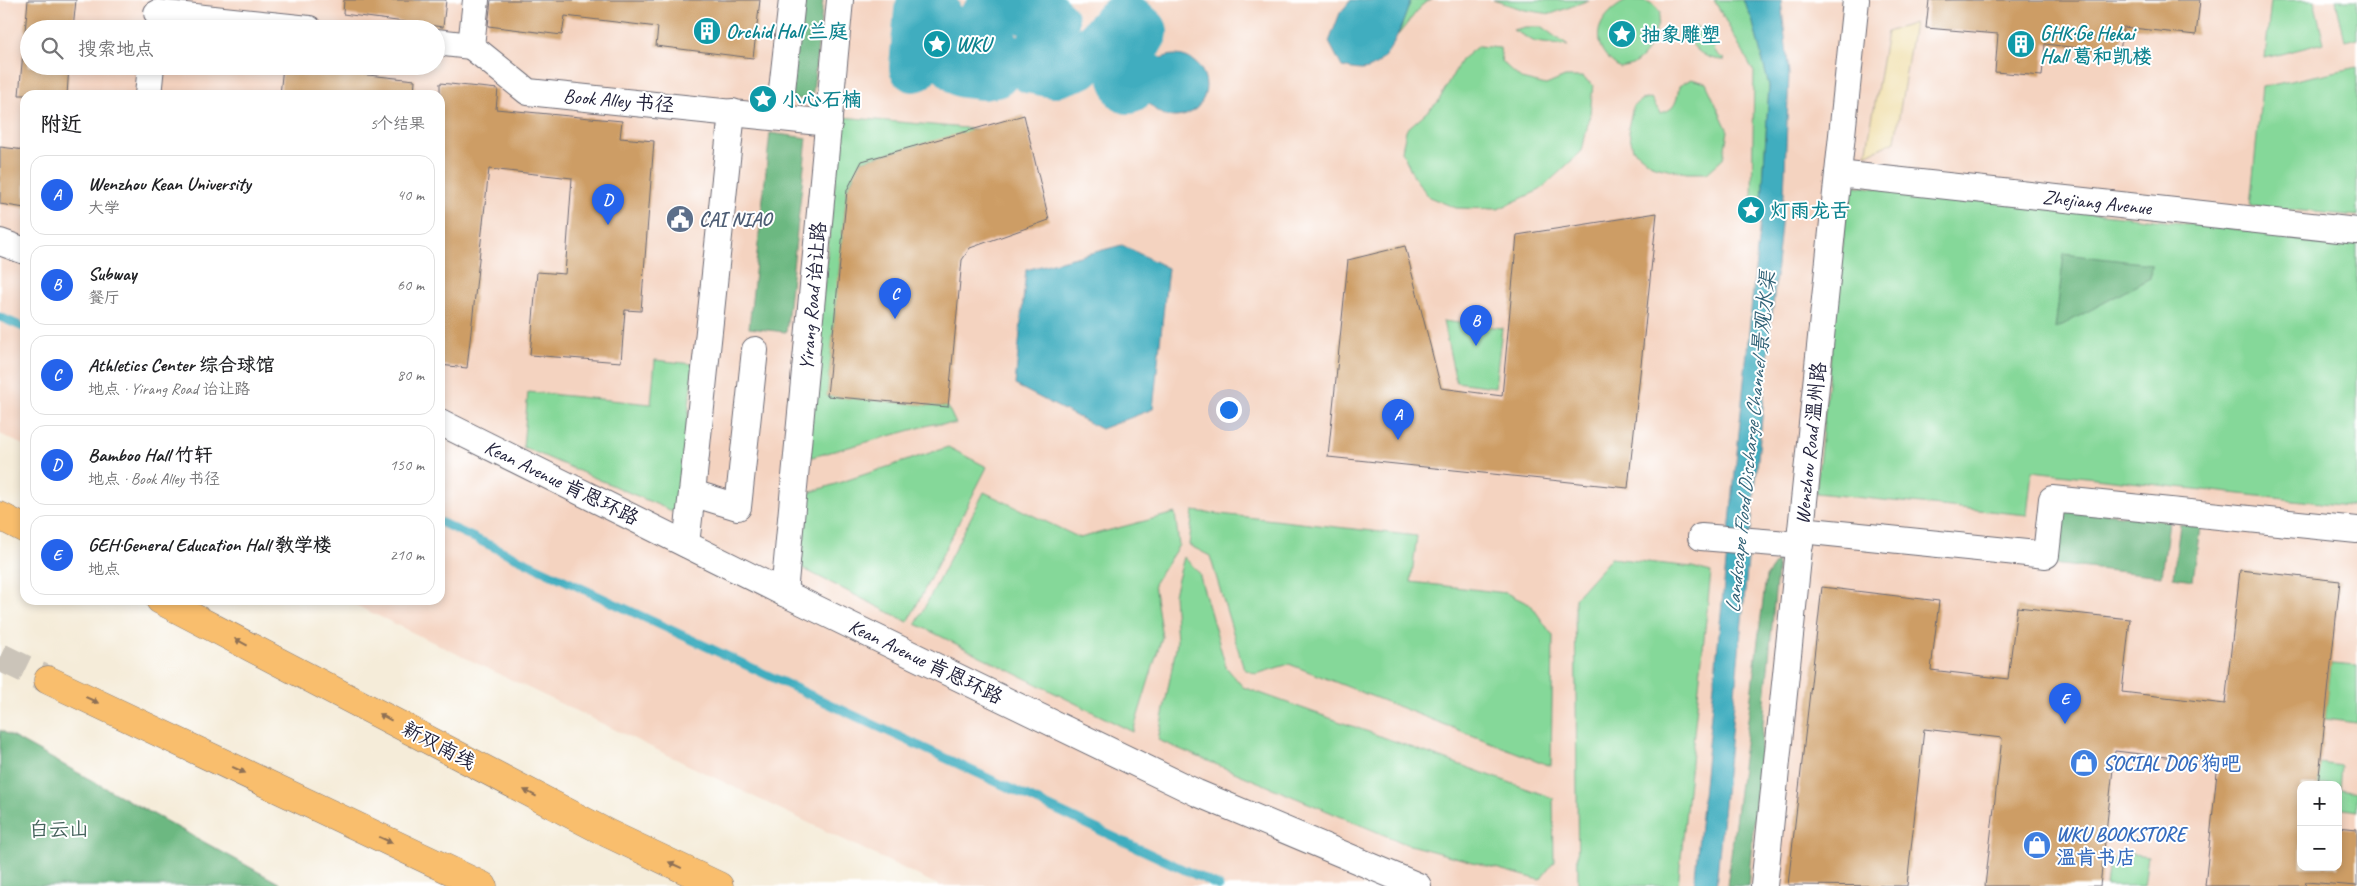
<!DOCTYPE html>
<html lang="zh">
<meta charset="utf-8">
<style>
body{margin:0;font-family:Caveat,"LXGW WenKai TC",sans-serif;background:#f6f6f6;color:#202124}
.controls{position:absolute;right:15px;bottom:15px;display:grid;overflow:hidden;border-radius:10px;box-shadow:0 2px 8px #0003}
.controls button{width:45px;height:45px;display:grid;place-items:center;padding:0;border:0;border-bottom:1px solid #e0e0e0;background:#fff;color:#202124;font:25px sans-serif}
.you{position:absolute;left:1228px;top:409px;width:18px;height:18px;margin:-12px;border:4px solid #fff;border-radius:50%;background:#1a73e8;box-shadow:0 0 0 8px #1a73e833}
.badge{display:grid;place-items:center;width:32px;height:32px;border-radius:50%;background:#2563eb;color:#fff;font-size:16px;font-weight:700}
.pin{position:absolute;translate:-50% -41px;filter:drop-shadow(0 1px 2px #0008)}
.pin::after{content:'';position:absolute;top:26px;width:18px;height:15px;background:inherit;clip-path:polygon(0 0,100% 0,50% 100%)}
.list{margin:0;padding:0;list-style:none}
h2{display:flex;justify-content:space-between;align-items:center;height:65px;margin:0;padding:0 20px;font-size:21px}
h2 small{font-size:16px;font-weight:400;color:#757577}
.list li{display:grid;grid-template-columns:32px 1fr auto;gap:15px;align-items:center;box-sizing:border-box;height:80px;margin:0 10px 10px;padding:0 10px;border:1px solid #e0e0e0;border-radius:15px}
.list b{display:block;font-size:19px;white-space:nowrap}
.list p{margin:0;font-size:16px;white-space:nowrap;color:#757577}
.list em{font-size:16px;font-style:normal;color:#757577}
.icon{flex:none;width:28px;height:28px;fill:none;stroke:currentColor;stroke-width:2;stroke-linecap:round;stroke-linejoin:round}
.map{position:relative;flex:none;width:2357px;height:886px;overflow:hidden}
.search{position:absolute;background:#fff;box-shadow:0 2px 8px #0003;left:20px;top:20px;width:425px;height:55px;display:flex;align-items:center;gap:12px;box-sizing:border-box;padding:0 18px;border-radius:28px;color:#757577;font-size:19px}
.panel{position:absolute;background:#fff;box-shadow:0 2px 8px #0003;left:20px;top:90px;width:425px;height:515px;border-radius:15px}
.map>svg:first-child{display:block}
.built{fill:#f4d3c0;fill-rule:evenodd}
.green{fill:#85d899;stroke:#547d6a}
.forest{fill:#6cb881;stroke:#476d5e}
.sand{fill:#eeda9e;stroke:#887e6c}
.water{fill:#41adbf;stroke:#32687d}
.lines{fill:none;stroke-linecap:round;stroke-linejoin:round}
.stream{stroke:#41adbf;stroke-width:9}
.river{stroke:#41adbf;stroke-width:50}
.building{fill:#cd9d65}
.primary-tunnel{stroke:#cbc4b9;stroke-width:28;stroke-dasharray:28 14;stroke-linecap:butt}
.street-casing{stroke:#6c6972;stroke-width:28}
.primary-casing{stroke:#6c6972;stroke-width:29}
.street{stroke:#fff;stroke-width:26}
.primary{stroke:#f9be6d;stroke-width:28}
.oneway{fill:#8e7054}
.labels{text-anchor:middle;stroke-width:4;stroke-linejoin:round;paint-order:stroke}
.culture-label{font-size:20px;font-weight:bold;fill:#0d838f;stroke:#fff;text-anchor:start}
.street-label{font-size:20px;fill:#22223b;stroke:#fff}
.service-label{font-size:20px;font-weight:bold;fill:#4e5e75;stroke:#fff;text-anchor:start}
.shop-label{font-size:20px;font-weight:bold;fill:#366cbe;stroke:#fff;text-anchor:start}
.park-label{font-size:20px;fill:#45625c;stroke:#fff}
.water-label{font-size:21px;font-style:italic;fill:#306176;stroke:#fff}
</style>
<div class="map">
<svg width="2357" height="886" viewBox="0 0 2357 886">
<rect width="100%" height="100%" fill="#fff"/>
<filter id="ink" filterUnits="userSpaceOnUse"><feTurbulence type="fractalNoise" baseFrequency=".02" numOctaves="2"/><feDisplacementMap in="SourceGraphic" scale="10" xChannelSelector="R" yChannelSelector="G"/><feConvolveMatrix kernelMatrix="1 2 1 2 8 2 1 2 1" color-interpolation-filters="sRGB"/></filter>
<filter id="wash" filterUnits="userSpaceOnUse"><feTurbulence type="fractalNoise" baseFrequency=".0096" numOctaves="4" result="noise"/><feDisplacementMap in="SourceGraphic" scale="20" xChannelSelector="R" yChannelSelector="G"/><feGaussianBlur stdDeviation="1.12" result="paint"/><feColorMatrix in="noise" values="0 0 0 0 0 0 0 0 0 0 0 0 0 0 0 0 0 1.4 0 .05"/><feComposite in="paint" operator="in"/></filter>
<g filter="url(#wash)">
<rect width="100%" height="100%" fill="#f5ecd9"/>
<path class="built" d="M0 0H2357V886H940L345 600H440V95H25V446L0 434ZM29 29H436V66H29ZM2301 785H2338V867H2301Z"/>
<g class="green">
<path d="M1411 0H1431L1422 5 1398 35Z"/>
<path d="M1493 0H1589L1551 14 1525 10Z"/>
<path d="M1628 0C1643 0 1653 0 1660 13 1657 30 1651 53 1635 63 1632 66 1624 67 1620 68 1586 46 1595 16 1628 0Z"/>
<path d="M1714 0H1743L1752 19 1769 85 1762 200 1752 201 1754 72Z"/>
<path d="M2271 0H2314L2324 43 2265 58Z"/>
<path d="M2336 0H2357V38L2345 41Z"/>
<path d="M1696 26 1708 36 1714 43C1713 52 1718 55 1725 60 1706 60 1695 51 1686 35L1688 30Z"/>
<path d="M1525 27H1542L1568 46 1535 42 1513 30Z"/>
<path d="M1478 46 1500 48 1502 62 1521 79 1546 85 1565 77H1582L1593 85 1590 114 1582 151 1540 190 1498 209 1456 208 1429 197 1414 177 1402 151 1406 130 1438 102 1461 60Z"/>
<path d="M2357 67V216L2250 206 2262 87Z"/>
<path d="M1691 79 1706 83 1728 131 1723 159 1707 173H1687L1654 166 1633 149 1628 128 1633 106 1641 100 1651 98 1660 113C1676 110 1677 100 1679 86Z"/>
<path d="M842 117 977 129 861 161 847 190 827 396 948 407 956 424H933L805 459Z"/>
<path d="M1849 185 2357 243V507L2032 471 2027 515 1816 493Z"/>
<path d="M1443 321 1502 328 1495 387 1456 382Z"/>
<path d="M655 360 693 364 679 514 523 447 528 392 651 404Z"/>
<path d="M948 447 987 467 908 622 794 564 802 495Z"/>
<path d="M984 492 1080 538 1175 513 1179 545 1154 584 1162 637 1133 732 916 624Z"/>
<path d="M1193 511 1417 536 1411 582 1506 593 1531 605 1553 636 1551 766 1289 664 1256 674 1244 669 1210 556 1189 545Z"/>
<path d="M1184 557 1199 573 1226 667 1243 687 1553 798 1554 862 1540 880 1406 844 1158 740 1177 642 1174 594Z"/>
<path d="M1611 558 1692 567 1711 572 1678 886H1578L1575 598Z"/>
<path d="M2331 664 2357 666V723L2325 719Z"/>
<path d="M2320 763 2341 766 2339 789 2357 792V811L2338 808V785H2318Z"/>
<path d="M2119 852 2148 856 2144 886H2106L2108 869Z"/>
</g>
<g class="forest">
<path d="M801 0H823L812 100 790 98Z"/>
<path d="M770 133 807 138 786 332 749 328Z"/>
<path d="M2064 254 2151 264 2150 278 2055 329Z"/>
<path d="M2057 507 2169 521 2162 576 2051 564Z"/>
<path d="M2180 524 2200 527 2193 580 2173 577Z"/>
<path d="M1778 560 1748 886H1727L1766 577Z"/>
<path d="M0 730 284 886H0Z"/>
</g>
<path class="sand" d="M1914 23 1895 141 1866 155 1887 32Z"/>
<g class="water">
<path d="M1351 0H1411C1403 21 1389 69 1362 70 1356 70 1348 68 1342 67L1329 42 1340 13Z"/>
<path d="M1743 0H1781L1789 74 1784 194 1716 886H1694L1762 200 1769 86 1752 19Z"/>
<circle cx="1175" cy="86" r="31"/>
<path d="M1122 245 1168 268 1153 409 1101 429 1015 385 1026 270Z"/>
</g>
<g class="lines">
<g class="stream">
<path d="M0 317 25 328"/>
<path d="M440 522 1219 886"/>
</g>
<path class="river" d="M914 67 919 11 936 12V24L944 55 964 73 982 75 995 73 997 50 989 41 979 24 991 11 1035 6 1054 22C1052 45 1041 44 1029 60L1032 69 1054 73 1078 65 1120 21 1132 22 1143 32 1121 70 1128 89 1146 77"/>
</g>
<g id="blocks">
<g class="building">
<path d="M28 0H76L73 29H29V66H69L67 95H19Z"/>
<path d="M344 0H446L443 27 343 14Z"/>
<path d="M491 0H760L753 58 656 46 658 27 565 16 562 35 488 26Z"/>
<path d="M1929 0H2200L2196 35 2123 27 2120 53 2045 44 2042 76 1995 72 1998 34 1926 28Z"/>
<path d="M283 66 415 80 414 95H280Z"/>
<path d="M440 83 498 89 496 109 622 121 620 138 654 141 641 311 625 310 621 362 530 355 537 272 565 274 572 178 489 169 467 368 440 365Z"/>
<path d="M1024 115 1049 220 970 248 962 260 948 407 827 396 847 190 862 161Z"/>
<path d="M0 147 25 150V208L0 204Z"/>
<path d="M1657 213 1628 488 1328 457 1348 260 1405 246 1441 388 1502 396 1517 235Z"/>
<path d="M2240 570 2340 581 2318 785H2301V867H2338V827L2357 829V886L2306 882 2305 886H2205L2218 763 2115 751 2100 886H1985L2002 738 1924 729 1907 886 1788 885 1822 587 1939 601 1931 670 2008 679 2017 607 2130 619 2122 692 2225 704Z"/>
</g>
</g>
</g>
<g filter="url(#ink)">
<use href="#blocks" fill-opacity="0" stroke="#6c6972" stroke-width="1"/>
<g class="lines">
<path class="primary-tunnel" d="M0 657 48 680"/>
<defs>
<g id="street">
<path d="M476 0 471 46 528 92 829 123"/>
<path d="M157 13 309 29"/>
<path d="M436 42 471 46"/>
<path d="M148 95 151 66"/>
<path d="M732 112 692 493 738 507 755 350"/>
<path d="M779 117 792 0"/>
<path d="M1838 174 2357 231"/>
<path d="M0 242 25 251"/>
<path d="M440 422 784 593 1197 793 1418 886"/>
<path d="M1801 530 2046 555 2052 499 2357 530"/>
<path d="M1701 537 1800 545"/>
<path d="M686 544 692 493"/>
<path d="M784 593 840 0"/>
<path d="M1764 886 1856 0"/>
</g>
<g id="primary">
<path d="M0 516 25 529"/>
<path d="M160 600 607 833 719 886"/>
<path d="M48 680 483 886"/>
</g>
</defs>
<use href="#street" class="street-casing"/>
<use href="#primary" class="primary-casing"/>
<use href="#street" class="street"/>
<use href="#primary" class="primary"/>
</g>
<defs><path id="oneway-solid" d="M-6-.8H1V-3.2L6.5 0L1 3.2V.8H-6Z" transform="scale(1.25)"/></defs>
<g class="oneway">
<use href="#oneway-solid" transform="translate(241 642) rotate(-152)"/>
<use href="#oneway-solid" transform="translate(92 700) rotate(25)"/>
<use href="#oneway-solid" transform="translate(385 717) rotate(-152)"/>
<use href="#oneway-solid" transform="translate(239 770) rotate(25)"/>
<use href="#oneway-solid" transform="translate(530 793) rotate(-152)"/>
<use href="#oneway-solid" transform="translate(386 840) rotate(25)"/>
<use href="#oneway-solid" transform="translate(675 865) rotate(-155)"/>
</g>
</g>
<defs>
<symbol id="building-disc" viewBox="-11 -11 22 22"><circle r="9.5" fill="#0f9aa8" stroke="#fff"/><path d="M-4-6H4V6H1V3H-1V6H-4ZM-2.5-4.3h1.7v1.8h-1.7ZM.8-4.3h1.7v1.8H.8ZM-2.5-1h1.7V.8h-1.7ZM.8-1h1.7V.8H.8Z" fill="#fff"/></symbol>
<symbol id="sight-disc" viewBox="-11 -11 22 22"><circle r="9.5" fill="#0f9aa8" stroke="#fff"/><path d="M0-6L1.8-2.2L6-1.7L2.9 1.2L3.7 5.4L0 3.3L-3.7 5.4L-2.9 1.2L-6-1.7L-1.8-2.2Z" fill="#fff"/></symbol>
<symbol id="civic-disc" viewBox="-11 -11 22 22"><circle r="9.5" fill="#5c6f8a" stroke="#fff"/><path d="M-.6-6.5H3V-4.5H.6V-3L4-1V1h2V6H-6V1h2V-1L-.6-3ZM-1.2 2.5V6h2.4V2.5Z" fill="#fff"/></symbol>
<symbol id="shop-disc" viewBox="-11 -11 22 22"><circle r="9.5" fill="#3f7fe0" stroke="#fff"/><path d="M-5-2.5h2.3a2.7 3.5 0 0 1 5.4 0H5L5.5 6h-11ZM-1.5-2.5h3a1.5 2.3 0 0 0-3 0Z" fill="#fff"/></symbol>
</defs>
<g fill-rule="evenodd">
<use href="#building-disc" x="691" y="15" width="32" height="32"/>
<use href="#sight-disc" x="1606" y="18" width="32" height="32"/>
<use href="#sight-disc" x="921" y="28" width="32" height="32"/>
<use href="#building-disc" x="2005" y="28" width="32" height="32"/>
<use href="#sight-disc" x="747" y="83" width="32" height="32"/>
<use href="#sight-disc" x="1735" y="194" width="32" height="32"/>
<use href="#civic-disc" x="664" y="203" width="32" height="32"/>
<use href="#shop-disc" x="2068" y="747" width="32" height="32"/>
<use href="#shop-disc" x="2021" y="829" width="32" height="32"/>
</g>
<g class="labels">
<g class="culture-label">
<text x="726" y="38">Orchid Hall 兰庭</text>
<text x="2040" y="40">GHK·Ge Hekai<tspan x="2040" dy="23">Hall 葛和凯楼</tspan></text>
<text x="1641" y="41">抽象雕塑</text>
<text x="956" y="51">WKU</text>
<text x="782" y="106">小心石楠</text>
<text x="1770" y="217">灯雨龙舌</text>
</g>
<g class="street-label">
<text transform="translate(619 100) rotate(5)" y="7">Book Alley 书径</text>
<text transform="translate(2097 202) rotate(6)" y="7">Zhejiang Avenue</text>
<text transform="translate(812 296) rotate(-85)" y="7">Yirang Road 诒让路</text>
<text transform="translate(1810 443) rotate(-84)" y="7">Wenzhou Road 温州路</text>
<text transform="translate(562 482) rotate(26)" y="7">Kean Avenue 肯恩环路</text>
<text transform="translate(926 661) rotate(26)" y="7">Kean Avenue 肯恩环路</text>
<text transform="translate(439 745) rotate(28)" y="7">新双南线</text>
</g>
<g class="service-label">
<text x="699" y="226">CAI NIAO</text>
</g>
<g class="shop-label">
<text x="2103" y="770">SOCIAL DOG 狗吧</text>
<text x="2056" y="841">WKU BOOKSTORE<tspan x="2056" dy="23">温肯书店</tspan></text>
</g>
<g class="park-label">
<text x="59" y="836">白云山</text>
</g>
<g class="water-label">
<text transform="translate(1750 442) rotate(-84)" y="7">Landscape Flood Discharge Channel 景观水渠</text>
</g>
</g>
</svg>
<div class="controls">
<button>+</button>
<button>−</button>
</div>
<div class="you"></div>
<div class="pin badge" style="left:1398px;top:440px">A</div>
<div class="pin badge" style="left:1476px;top:346px">B</div>
<div class="pin badge" style="left:895px;top:319px">C</div>
<div class="pin badge" style="left:608px;top:225px">D</div>
<div class="pin badge" style="left:2065px;top:724px">E</div>
<div class="search"><svg class="icon" aria-label="search" viewBox="0 0 24 24"><circle cx="10" cy="10" r="6"/><path d="M15 15l6 6"/></svg>搜索地点</div>
<section class="panel">
<h2>附近<small>5个结果</small></h2>
<ul class="list">
<li><span class="badge">A</span><div><b>Wenzhou Kean University</b><p>大学</p></div><em>40 m</em></li>
<li><span class="badge">B</span><div><b>Subway</b><p>餐厅</p></div><em>60 m</em></li>
<li><span class="badge">C</span><div><b>Athletics Center 综合球馆</b><p>地点 · Yirang Road 诒让路</p></div><em>80 m</em></li>
<li><span class="badge">D</span><div><b>Bamboo Hall 竹轩</b><p>地点 · Book Alley 书径</p></div><em>150 m</em></li>
<li><span class="badge">E</span><div><b>GEH·General Education Hall 教学楼</b><p>地点</p></div><em>210 m</em></li>
</ul>
</section>
</div>
